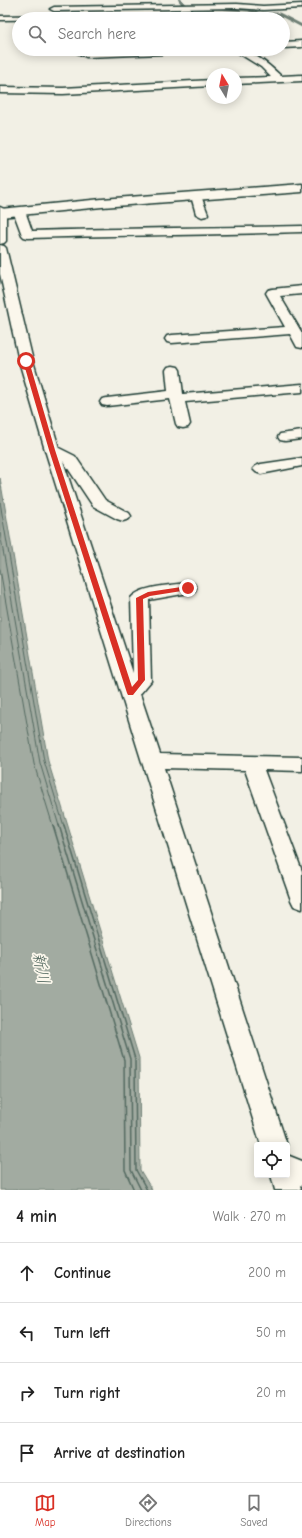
<!DOCTYPE html>
<meta charset="utf-8">
<style>
body{margin:0;font-family:"Comic Neue","Klee One",sans-serif;background:#f6f6f6;color:#222}
.controls{position:absolute;right:12px;bottom:12px;display:grid;overflow:hidden;border-radius:4px;box-shadow:0 2px 10px #0003}
.controls button{width:36px;height:36px;display:grid;place-items:center;padding:0;border:0;border-bottom:1px solid #e0e0e0;background:#fff;color:#222;font:20px sans-serif}
.compass{position:absolute;left:206px;top:68px;width:36px;height:36px;border-radius:50%;background:#fff;box-shadow:0 2px 10px #0003;rotate:350deg}
.stop{position:absolute;width:12px;height:12px;margin:-9px;border:3px solid #d93025;border-radius:50%;background:#fff}
.stop.end{background:#d93025;border-color:#fff;box-shadow:0 1px 4px #0008}
.list{margin:0;padding:0;list-style:none}
h2{display:flex;justify-content:space-between;align-items:center;height:52px;margin:0;padding:0 16px;font-size:17px}
h2 small{font-size:13px;font-weight:400;color:#767676}
.list li{display:grid;grid-template-columns:26px 1fr auto;gap:12px;align-items:center;box-sizing:border-box;height:60px;padding:0 16px;border-top:1px solid #e0e0e0}
.list b{display:block;font-size:15px;white-space:nowrap}
.list em{font-size:13px;font-style:normal;color:#767676}
.icon{flex:none;width:22px;height:22px;fill:none;stroke:currentColor;stroke-width:2;stroke-linecap:round;stroke-linejoin:round}
.map{position:relative;flex:none;width:302px;height:1190px;overflow:hidden}
.search{position:absolute;background:#fff;box-shadow:0 2px 10px #0003;left:12px;right:12px;top:12px;height:44px;display:flex;align-items:center;gap:10px;box-sizing:border-box;padding:0 14px;border-radius:22px;color:#767676;font-size:15px}
.sheet{height:292px;background:#fff}
nav{display:flex;justify-content:space-around;align-items:center;box-sizing:border-box;height:56px;border-top:1px solid #e0e0e0;background:#fff;font-size:11px;color:#767676}
nav a{display:grid;justify-items:center;gap:2px}
nav .on{color:#d93025}
.map>svg:first-child{display:block}
.water{fill:#a2aba1;stroke:#6e7f75}
.lines{fill:none;stroke-linecap:round;stroke-linejoin:round}
.shore-far1{stroke:#536960;stroke-width:1}
.shore{stroke:#536960;stroke-width:1.5}
.stream{stroke:#6e7f75;stroke-width:3}
.street-casing{stroke:#1f3d34;stroke-width:3}
.secondary-casing{stroke:#1f3d34;stroke-width:3}
.street{fill:#fbf7ec;fill-rule:evenodd}
.secondary{fill:#fbf7ec;fill-rule:evenodd}
.route{fill:#d93025}
.labels{text-anchor:middle;stroke-width:3.5;stroke-linejoin:round;paint-order:stroke}
.near-water-label{font-size:16px;font-style:italic;fill:#465e55;stroke:#fbf7ec}
</style>
<div class="map">
<svg width="302" height="1190" viewBox="0 0 302 1190">
<rect width="100%" height="100%" fill="#f2f0e5"/>
<filter id="ink" filterUnits="userSpaceOnUse"><feTurbulence type="fractalNoise" baseFrequency=".025" numOctaves="2"/><feDisplacementMap in="SourceGraphic" scale="8" xChannelSelector="R" yChannelSelector="G"/><feConvolveMatrix kernelMatrix="1 2 1 2 8 2 1 2 1" color-interpolation-filters="sRGB"/></filter>
<g filter="url(#ink)">
<path class="water" d="M0 478 48 761 139 1058 140 1170 152 1190H0Z"/>
<g class="lines">
<g class="shore-far1">
<path d="M0 502 44 761 64 826"/>
<path d="M0 533 40 763 59 826"/>
<path d="M0 569 34 764 53 826"/>
</g>
<g class="shore">
<path d="M53 825 124 1060 125 1170 134 1190"/>
<path d="M59 825 130 1059 131 1170 141 1190"/>
<path d="M64 825 135 1059 136 1170 147 1190"/>
</g>
<g class="stream">
<path d="M180 0 184 5 191 7"/>
<path d="M214 8 249 10 260 14H279L302 26"/>
</g>
<defs>
<g id="street">
<path d="M237 4 263 6 302 4V8L263 10 237 8 54 11 50 9 54 7Z"/>
<path d="M69 15H72V19L0 20V16Z"/>
<path d="M302 41V47L283 48V42Z"/>
<path d="M68 49H80L87 51 178 49 177 51 162 54 86 57Z"/>
<path d="M232 49C251 49 267 63 281 76L302 75V81L236 84V78L271 77 261 67Z"/>
<path d="M212 80V86L63 94 0 93V87L63 88Z"/>
<path d="M196 193 201 196 208 214 206 216 202 217 196 214 191 196Z"/>
<path d="M0 207 6 210V241L4 243 0 244Z"/>
<path d="M19 208 25 211 32 231C122 228 212 228 302 226V232C211 235 119 235 28 238L24 237 22 235 13 211Z"/>
<path d="M0 245 4 246 6 248 33 361 59 448 75 456 105 500 129 513 131 516 129 519 123 521 117 519 93 506 63 461 133 673 131 598C140 586 174 585 188 583L194 584 196 588 194 592 149 600 151 681 140 694 160 754 302 757V771L264 770 302 871V909L294 906 291 900 245 770 164 768 287 1145H261L45 450 19 361 0 274Z"/>
<path d="M302 286V294L280 296 302 333V348L297 347 290 334 172 343 167 342 165 339 167 336 172 335 285 327 266 293 268 290 272 289Z"/>
<path d="M173 366 178 367 180 370 183 394 302 384V392L185 402 190 424 188 427 183 428 178 427 176 424 170 399 107 406 102 405 100 402 102 399 107 398 168 391 166 370 168 367Z"/>
<path d="M302 431V439L285 441 280 440 278 437 280 434Z"/>
<path d="M302 458V466L261 474 256 472 253 469 256 466 261 464Z"/>
<path d="M287 1155 302 1161V1186L300 1185 301 1190H275L271 1175H287Z"/>
</g>
<path id="secondary" d="M302 184V192L102 207 0 217V209L102 199Z"/>
</defs>
<use href="#street" class="street-casing"/>
<use href="#secondary" class="secondary-casing"/>
<use href="#street" class="street"/>
<use href="#secondary" class="secondary"/>
</g>
</g>
<path class="route" d="M26 360 29 361 55 450 132 687 138 680 136 598 148 592 188 586 191 588 188 590 150 596 143 599 145 680 133 695H128L127 693 49 450 23 361Z"/>
<g class="labels">
<g class="near-water-label">
<text transform="translate(42 968) rotate(79)" y="6">新川</text>
</g>
</g>
</svg>
<div class="controls">
<button><svg class="icon" aria-label="locate" viewBox="0 0 24 24"><circle cx="12" cy="12" r="6"/><path d="M12 2v4M12 18v4M2 12h4M18 12h4"/></svg></button>
</div>
<svg class="compass" viewBox="-18 -18 36 36"><path d="M0-13l5 13h-10z" fill="#e53935"/><path d="M0 13l5-13h-10z" fill="#767676"/></svg>
<div class="stop" style="left:26px;top:361px"></div>
<div class="stop end" style="left:188px;top:588px"></div>
<div class="search"><svg class="icon" aria-label="search" viewBox="0 0 24 24"><circle cx="10" cy="10" r="6"/><path d="M15 15l6 6"/></svg>Search here</div>
</div>
<section class="sheet">
<h2>4 min<small>Walk · 270 m</small></h2>
<ul class="list">
<li><svg class="icon" aria-label="ahead" viewBox="0 0 24 24"><path d="M12 20V5M6 11l6-6 6 6"/></svg><div><b>Continue</b></div><em>200 m</em></li>
<li><svg class="icon" aria-label="left" viewBox="0 0 24 24"><path d="M17 20v-9H6M10 6l-5 5 5 5"/></svg><div><b>Turn left</b></div><em>50 m</em></li>
<li><svg class="icon" aria-label="right" viewBox="0 0 24 24"><path d="M7 20v-9h11M14 6l5 5-5 5"/></svg><div><b>Turn right</b></div><em>20 m</em></li>
<li><svg class="icon" aria-label="arrive" viewBox="0 0 24 24"><path d="M6 21V4h12l-3 4 3 4H6"/></svg><div><b>Arrive at destination</b></div></li>
</ul>
</section>
<nav>
<a class="on"><svg class="icon" aria-label="map" viewBox="0 0 24 24"><path d="M3 6l6-2 6 2 6-2v14l-6 2-6-2-6 2zM9 4v14M15 6v14"/></svg>Map</a>
<a><svg class="icon" aria-label="directions" viewBox="0 0 24 24"><path d="M12 3l9 9-9 9-9-9zM9 14v-3h6M13 9l2 2-2 2"/></svg>Directions</a>
<a><svg class="icon" aria-label="saved" viewBox="0 0 24 24"><path d="M7 4h10v16l-5-4-5 4z"/></svg>Saved</a>
</nav>
